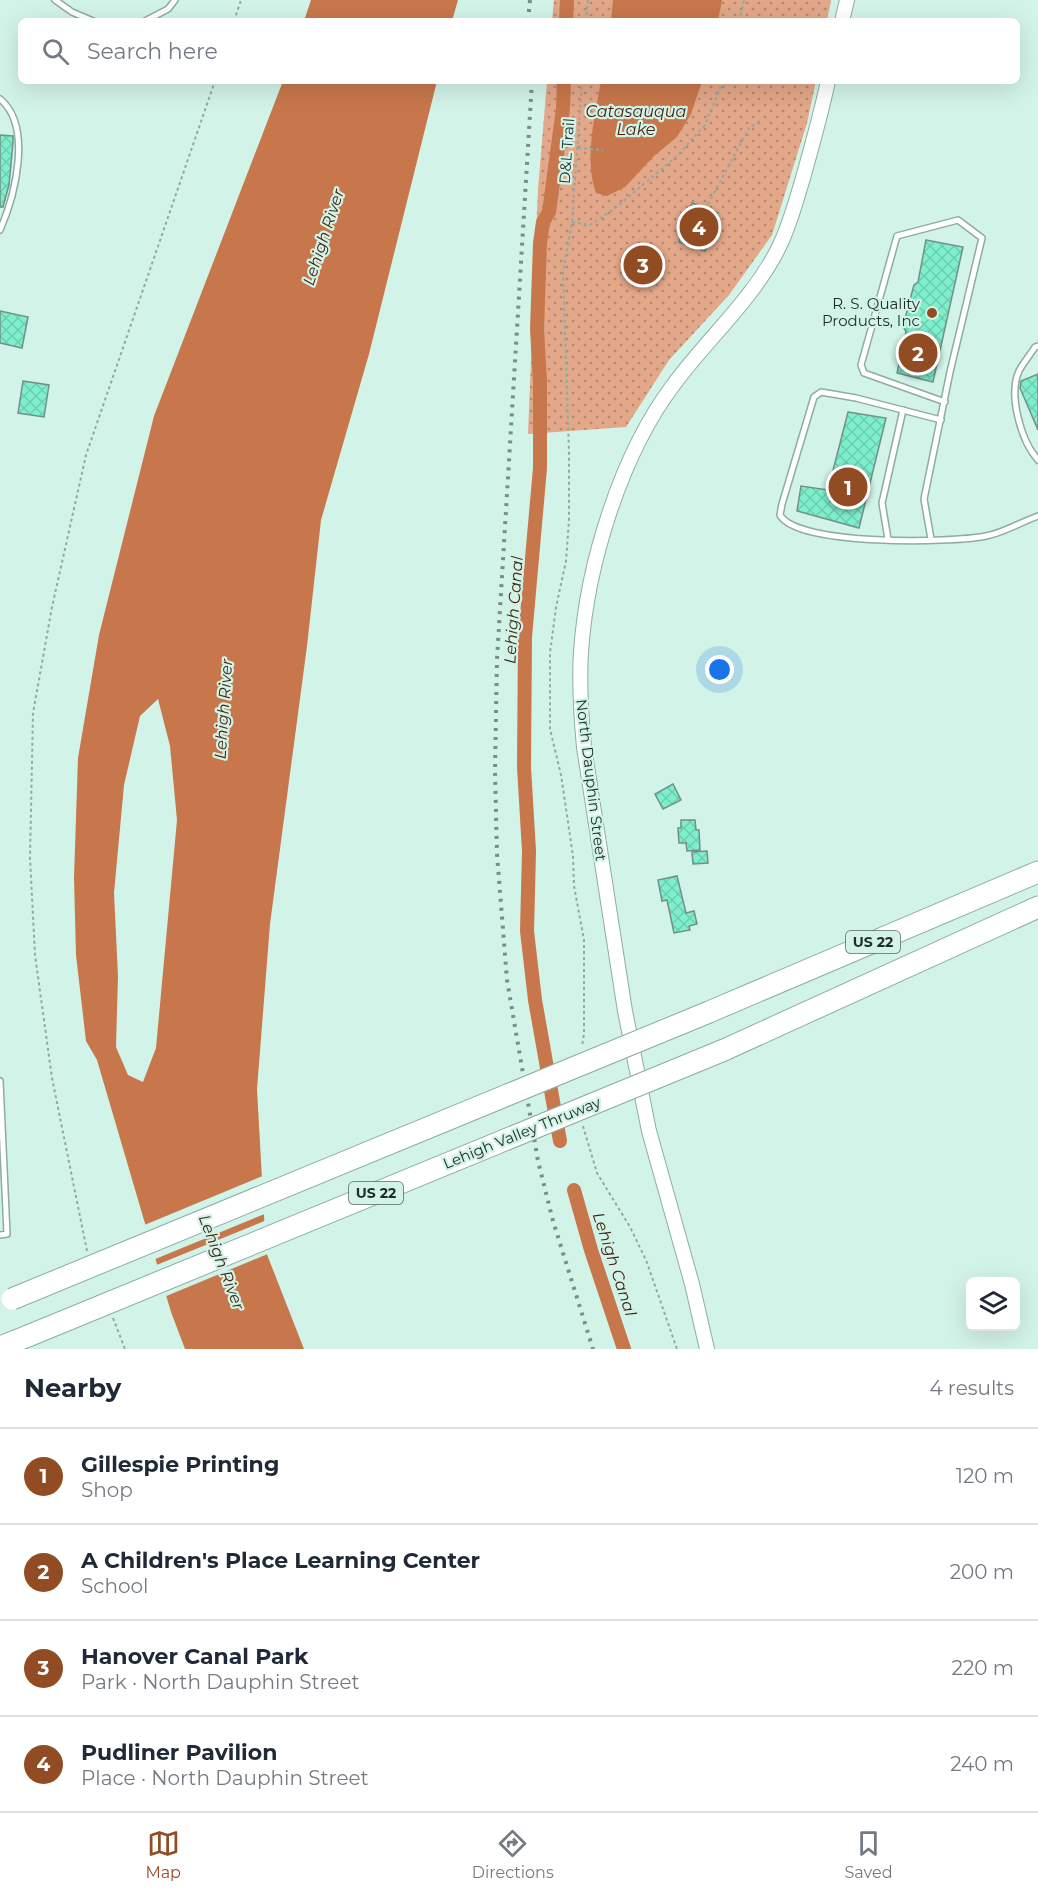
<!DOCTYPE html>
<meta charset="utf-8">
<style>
body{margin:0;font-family:Montserrat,sans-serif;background:#f2f2f3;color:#1f2937}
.controls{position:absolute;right:18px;bottom:18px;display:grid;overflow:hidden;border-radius:9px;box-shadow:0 6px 24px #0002}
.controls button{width:54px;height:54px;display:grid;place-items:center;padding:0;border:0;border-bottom:2px solid #e0e1e3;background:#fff;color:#1f2937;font:30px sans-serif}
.you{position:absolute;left:720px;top:670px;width:21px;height:21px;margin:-15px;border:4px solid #fff;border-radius:50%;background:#1a73e8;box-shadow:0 0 0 9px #1a73e833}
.badge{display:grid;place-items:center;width:39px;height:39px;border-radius:50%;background:#924c24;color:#fff;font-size:20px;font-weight:700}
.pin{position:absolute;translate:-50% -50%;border:3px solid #fff;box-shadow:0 2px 6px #0006}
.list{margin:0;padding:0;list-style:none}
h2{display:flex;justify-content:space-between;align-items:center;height:78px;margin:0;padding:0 24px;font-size:26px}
h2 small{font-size:20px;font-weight:400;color:#747a83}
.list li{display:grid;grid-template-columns:39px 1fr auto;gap:18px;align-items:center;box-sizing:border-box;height:96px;padding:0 24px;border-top:2px solid #e0e1e3}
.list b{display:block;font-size:22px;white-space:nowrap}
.list p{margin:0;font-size:20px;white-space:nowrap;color:#747a83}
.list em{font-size:20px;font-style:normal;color:#747a83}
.icon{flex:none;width:33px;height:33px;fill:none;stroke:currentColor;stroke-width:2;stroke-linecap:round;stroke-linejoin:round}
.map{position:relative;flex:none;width:1038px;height:1349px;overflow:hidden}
.search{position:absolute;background:#fff;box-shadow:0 6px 24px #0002;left:18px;right:18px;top:18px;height:66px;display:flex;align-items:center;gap:15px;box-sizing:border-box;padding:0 21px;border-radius:9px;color:#747a83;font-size:22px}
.sheet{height:462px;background:#fff}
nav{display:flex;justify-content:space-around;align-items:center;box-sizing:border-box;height:84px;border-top:2px solid #e0e1e3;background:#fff;font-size:16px;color:#747a83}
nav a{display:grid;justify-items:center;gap:3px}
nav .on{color:#924c24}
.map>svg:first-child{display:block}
.grass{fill:url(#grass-dots)}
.water{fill:#c7774b;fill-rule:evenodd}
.pier{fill:#d2f3e7}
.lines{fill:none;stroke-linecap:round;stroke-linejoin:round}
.canal{stroke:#c7774b;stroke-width:14}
.building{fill:url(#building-cross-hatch);stroke:#729186;stroke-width:1.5}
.service-casing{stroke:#8dada2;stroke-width:8}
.tertiary-casing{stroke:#8dada2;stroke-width:16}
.motorway-casing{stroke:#8dada2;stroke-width:23}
.path{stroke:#91aaa1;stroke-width:2;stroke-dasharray:3 3;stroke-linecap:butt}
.service{stroke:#fff;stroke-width:5}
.tertiary{stroke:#fff;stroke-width:14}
.motorway{stroke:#fff;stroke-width:21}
.rail{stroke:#788e86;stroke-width:4;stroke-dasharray:3 6;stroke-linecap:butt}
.motorway-bridge-casing{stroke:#8dada2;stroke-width:23;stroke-linecap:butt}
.motorway-bridge{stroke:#fff;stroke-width:21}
.poi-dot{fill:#924c24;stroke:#d2f3e7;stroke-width:2}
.labels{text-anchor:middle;stroke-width:4.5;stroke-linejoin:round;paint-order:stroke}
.shield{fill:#d2f3e7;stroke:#556861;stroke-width:1.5}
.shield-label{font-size:14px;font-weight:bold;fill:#1f2c27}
.street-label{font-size:15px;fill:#1f2c27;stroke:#d2f3e7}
.poi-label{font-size:15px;fill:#1f2c27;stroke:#d2f3e7;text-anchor:end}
.water-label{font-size:16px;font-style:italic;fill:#432210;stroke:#d2f3e7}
</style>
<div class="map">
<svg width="1038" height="1349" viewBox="0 0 1038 1349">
<defs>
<pattern id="grass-dots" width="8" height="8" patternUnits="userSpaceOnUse" patternTransform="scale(1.5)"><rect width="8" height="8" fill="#e3a789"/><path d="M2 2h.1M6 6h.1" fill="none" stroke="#b78870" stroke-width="1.8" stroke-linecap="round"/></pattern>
<pattern id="building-cross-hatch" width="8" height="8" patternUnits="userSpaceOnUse" patternTransform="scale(1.5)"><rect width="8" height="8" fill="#7defcc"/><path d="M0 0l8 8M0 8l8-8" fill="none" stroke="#6ccdaf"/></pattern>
</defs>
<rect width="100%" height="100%" fill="#d2f3e7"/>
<g class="grass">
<path d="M554 0H831L827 21H552Z"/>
<path d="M547 81H816L807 123 772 235 729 295 669 360 626 427 528 434 538 190Z"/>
</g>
<g class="water">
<path d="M311 0H458L452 21H304Z"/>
<path d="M613 0H722L718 21H611Z"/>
<path d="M283 81H437L369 354 321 520 307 646 270 924 257 1089 266 1252 304 1349H185L171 1312 97 1060 86 1041 76 955 74 878 78 758 99 635 154 416ZM158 699 170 746 177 820 156 1048 143 1082 128 1075 116 1047 118 976 114 893 124 785 140 716Z"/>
<path d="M601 81H702L691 114 677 137 654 156 625 187 607 196 596 193C584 158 595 116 601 81Z"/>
</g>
<g class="pier">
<path d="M265 1175 267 1213 153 1260 142 1226Z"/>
<path d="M267 1220 270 1253 164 1297 154 1266Z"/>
</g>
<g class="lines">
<g class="canal">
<path d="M566 21 567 0"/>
<path d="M560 1141 535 1000 527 931 529 851 524 767 525 637 540 468V381L537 329 540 243 543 222 549 212 563 109 564 81"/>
<path d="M574 1190 591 1250 624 1349"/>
</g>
</g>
<g class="building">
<path d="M0 135 13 136V142L9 185 3 207H0Z"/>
<path d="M692 203 718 213 705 251 679 242Z"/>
<path d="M926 240 963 247 933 382 897 373 906 332 903 326 914 285 918 282Z"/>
<path d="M0 311 28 317 22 348 0 343Z"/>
<path d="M1038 374V430L1020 388 1021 381Z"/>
<path d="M23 381 49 385 44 417 18 413Z"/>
<path d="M848 412 886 418 859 528 797 511 801 486 828 490Z"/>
<path d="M673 784 681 800 663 809 655 794Z"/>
<path d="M681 820H695L696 830H699L700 850 687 851 686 843H679L678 828H681Z"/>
<path d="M707 851 708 863 693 864 692 852Z"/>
<path d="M677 876 686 913 694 911 697 924 689 926 690 930 674 933 667 900 662 901 658 880Z"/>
</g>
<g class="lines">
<defs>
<g id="service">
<path d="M55 0 72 12 93 21"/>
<path d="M145 21 168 9 175 0"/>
<path d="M0 99C33 126 15 196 0 230"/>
<path d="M1038 346 1035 347C1030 355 1023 363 1019 371 1008 395 1021 441 1038 460"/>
<path d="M941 420 856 398 821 392 814 397 782 504 780 515C797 546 952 543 986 536 1003 533 1021 522 1038 516"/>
<path d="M888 539 882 503 903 410"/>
<path d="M931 539 924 499 950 372 982 238 958 220 897 236 861 365 864 373 945 402"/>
<path d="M0 1235 7 1234 0 1081"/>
</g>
<g id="tertiary">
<path d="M842 21 847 0"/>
<path d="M707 1349 692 1284 649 1131 625 1011 584 747C581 715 579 684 581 652 587 564 621 454 674 384 708 338 754 298 779 247 790 225 796 201 803 178 812 146 821 114 828 81"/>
</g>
<g id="motorway">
<path d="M709 1012 1038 872"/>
<path d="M724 1050 1038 907"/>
<path d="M0 1347 28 1336"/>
</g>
</defs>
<use href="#service" class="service-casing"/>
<use href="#tertiary" class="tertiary-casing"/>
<use href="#motorway" class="motorway-casing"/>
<g class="path">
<path d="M234 21 241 0"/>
<path d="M586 21 588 0"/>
<path d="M739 21 744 0"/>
<path d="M582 81 572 222 563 272 569 452V520L566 561 556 607 550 653V729L561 775 573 856 574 886 584 940V1034L582 1046"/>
<path d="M578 148 603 150"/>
<path d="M708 204 749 128 761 120"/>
<path d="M572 222 590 225 614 209 676 157 705 125 723 81"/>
<path d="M583 1126 597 1173 630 1227 646 1260 677 1349"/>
<path d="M87 1251 52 1078 35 955 30 858 33 713 52 607 86 455 215 81"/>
<path d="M113 1318 125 1349"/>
</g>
<use href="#service" class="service"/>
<use href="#tertiary" class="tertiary"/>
<use href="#motorway" class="motorway"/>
<g class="rail">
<path d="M528 21 530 0"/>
<path d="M532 81 497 659 495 770 497 854 507 980 538 1161 553 1221 593 1349"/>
</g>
<defs>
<g id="motorway-bridge">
<path d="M12 1299 709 1012"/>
<path d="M28 1336 724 1050"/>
</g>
</defs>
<use href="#motorway-bridge" class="motorway-bridge-casing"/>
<use href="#motorway-bridge" class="motorway-bridge"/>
</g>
<circle class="poi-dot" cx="932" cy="313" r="6"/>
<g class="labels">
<g class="shield">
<rect x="846" y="931" width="54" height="22" rx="4.5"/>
<rect x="349" y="1182" width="54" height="22" rx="4.5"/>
</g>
<g class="shield-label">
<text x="873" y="947">US 22</text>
<text x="376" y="1198">US 22</text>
</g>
<g class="street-label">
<text transform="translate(567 151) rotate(-86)" y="5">D&amp;L Trail</text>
<text transform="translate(591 780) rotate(83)" y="5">North Dauphin Street</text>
<text transform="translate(522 1133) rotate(-22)" y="5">Lehigh Valley Thruway</text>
</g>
<g class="poi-label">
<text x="920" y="309">R. S. Quality<tspan x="920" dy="17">Products, Inc</tspan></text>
</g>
<g class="water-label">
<text x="636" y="117">Catasauqua<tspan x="636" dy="18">Lake</tspan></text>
<text transform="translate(323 237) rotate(-72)" y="6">Lehigh River</text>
<text transform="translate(513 610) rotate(-86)" y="6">Lehigh Canal</text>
<text transform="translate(223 709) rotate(-86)" y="6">Lehigh River</text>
<text transform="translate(222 1262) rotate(69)" y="6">Lehigh River</text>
<text transform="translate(615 1264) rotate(72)" y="6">Lehigh Canal</text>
</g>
</g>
</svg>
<div class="controls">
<button><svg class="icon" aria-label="layers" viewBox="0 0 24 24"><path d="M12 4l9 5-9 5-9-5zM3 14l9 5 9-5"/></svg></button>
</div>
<div class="you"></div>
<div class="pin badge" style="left:848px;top:487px">1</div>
<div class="pin badge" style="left:918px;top:353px">2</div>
<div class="pin badge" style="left:643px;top:265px">3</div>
<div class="pin badge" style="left:699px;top:227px">4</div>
<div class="search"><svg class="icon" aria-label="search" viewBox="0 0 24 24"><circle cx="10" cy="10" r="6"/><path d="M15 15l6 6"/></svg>Search here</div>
</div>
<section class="sheet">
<h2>Nearby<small>4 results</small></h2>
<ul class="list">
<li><span class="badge">1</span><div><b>Gillespie Printing</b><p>Shop</p></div><em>120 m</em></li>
<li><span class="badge">2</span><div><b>A Children's Place Learning Center</b><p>School</p></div><em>200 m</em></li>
<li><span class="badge">3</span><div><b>Hanover Canal Park</b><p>Park · North Dauphin Street</p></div><em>220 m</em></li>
<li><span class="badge">4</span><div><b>Pudliner Pavilion</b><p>Place · North Dauphin Street</p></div><em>240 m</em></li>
</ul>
</section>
<nav>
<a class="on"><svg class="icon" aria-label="map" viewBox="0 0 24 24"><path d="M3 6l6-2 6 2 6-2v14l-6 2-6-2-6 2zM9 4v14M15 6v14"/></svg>Map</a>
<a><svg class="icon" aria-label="directions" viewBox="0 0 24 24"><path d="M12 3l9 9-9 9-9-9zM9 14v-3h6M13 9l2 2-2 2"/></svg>Directions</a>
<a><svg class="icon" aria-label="saved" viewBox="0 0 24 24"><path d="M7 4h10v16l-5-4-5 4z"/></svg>Saved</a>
</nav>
